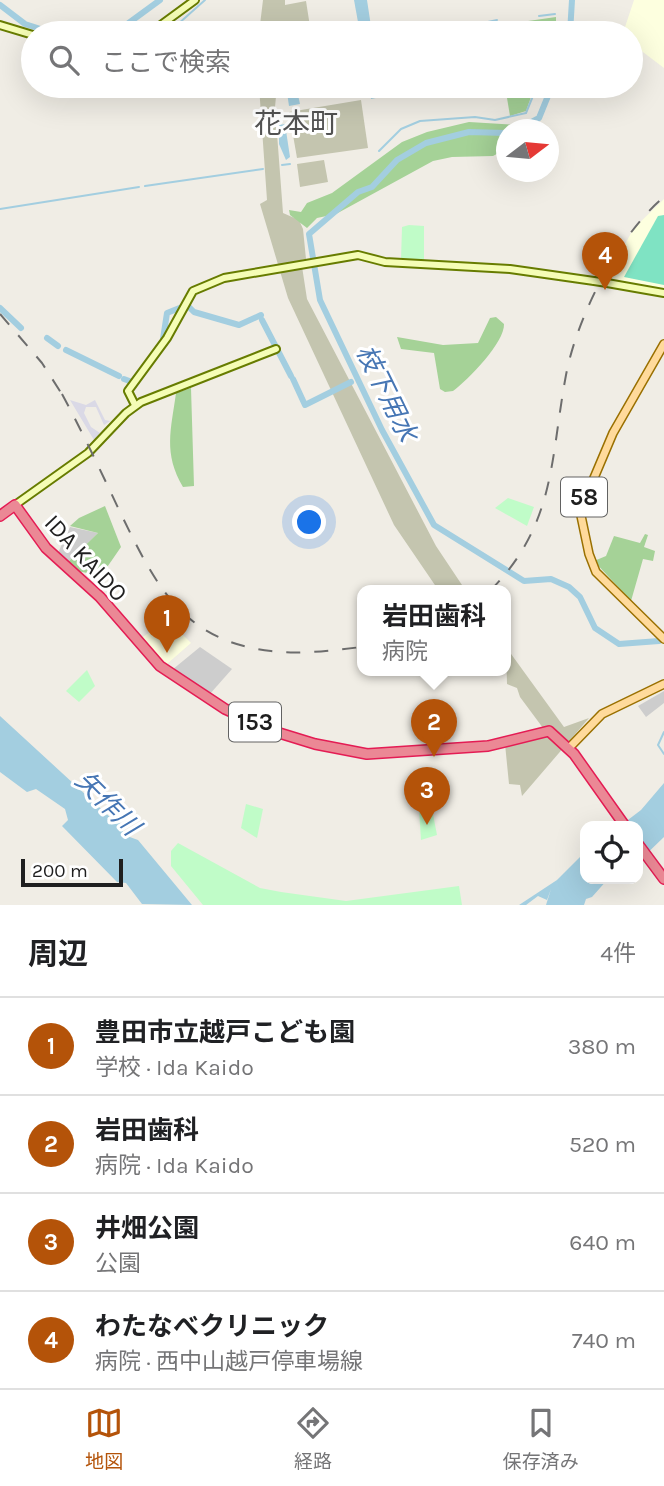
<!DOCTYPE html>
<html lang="ja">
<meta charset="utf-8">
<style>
body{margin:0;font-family:Karla,"Noto Sans JP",sans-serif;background:#f6f6f6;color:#202124}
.controls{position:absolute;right:21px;bottom:21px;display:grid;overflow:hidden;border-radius:14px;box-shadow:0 7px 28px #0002}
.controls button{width:63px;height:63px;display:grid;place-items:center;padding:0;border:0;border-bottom:2px solid #e0e0e0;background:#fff;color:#202124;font:35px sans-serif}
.compass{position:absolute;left:496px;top:119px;width:63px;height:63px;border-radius:50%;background:#fff;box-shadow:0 7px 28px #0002;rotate:74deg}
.scale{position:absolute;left:21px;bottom:18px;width:102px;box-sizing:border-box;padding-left:7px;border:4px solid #1f1f1f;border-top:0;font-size:19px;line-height:24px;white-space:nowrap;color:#1f1f1f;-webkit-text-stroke:5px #fff;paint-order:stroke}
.you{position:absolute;left:310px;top:523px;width:24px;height:24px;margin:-18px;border:5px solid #fff;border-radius:50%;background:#1a73e8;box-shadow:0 0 0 10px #1a73e833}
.badge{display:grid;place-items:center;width:46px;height:46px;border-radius:50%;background:#b45309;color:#fff;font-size:23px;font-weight:700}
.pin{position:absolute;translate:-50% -58px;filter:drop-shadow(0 2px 4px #0008)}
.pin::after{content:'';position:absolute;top:37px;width:24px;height:21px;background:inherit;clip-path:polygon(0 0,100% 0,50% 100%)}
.popup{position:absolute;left:357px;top:585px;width:154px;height:91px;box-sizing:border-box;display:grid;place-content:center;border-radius:14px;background:#fff;filter:drop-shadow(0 2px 5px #0005);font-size:23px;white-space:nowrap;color:#757577}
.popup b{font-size:26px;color:#202124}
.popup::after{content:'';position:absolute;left:50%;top:100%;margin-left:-14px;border:14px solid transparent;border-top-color:#fff}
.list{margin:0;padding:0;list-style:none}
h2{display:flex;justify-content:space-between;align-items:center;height:91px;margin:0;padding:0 28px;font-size:30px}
h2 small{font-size:23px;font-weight:400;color:#757577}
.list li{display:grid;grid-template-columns:46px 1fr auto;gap:21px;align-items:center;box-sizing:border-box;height:98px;padding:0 28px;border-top:2px solid #e0e0e0}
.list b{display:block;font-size:26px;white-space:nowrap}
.list p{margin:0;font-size:23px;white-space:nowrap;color:#757577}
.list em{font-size:23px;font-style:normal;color:#757577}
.icon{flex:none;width:38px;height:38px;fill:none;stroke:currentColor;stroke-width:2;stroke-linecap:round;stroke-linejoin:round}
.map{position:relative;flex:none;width:664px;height:905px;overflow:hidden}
.search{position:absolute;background:#fff;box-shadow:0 7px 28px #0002;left:21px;right:21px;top:21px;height:77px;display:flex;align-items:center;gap:18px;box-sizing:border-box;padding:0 24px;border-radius:38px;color:#757577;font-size:26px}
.sheet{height:483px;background:#fff}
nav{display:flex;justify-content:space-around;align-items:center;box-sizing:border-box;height:98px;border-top:2px solid #e0e0e0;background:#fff;font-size:19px;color:#757577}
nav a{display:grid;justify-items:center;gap:4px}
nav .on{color:#b45309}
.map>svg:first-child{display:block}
.education{fill:#fdffdf}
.religious{fill:#cdcdcd}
.construction{fill:#c4c5af}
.forest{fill:#a5d297}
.park{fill:#c0fcc8}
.pitch{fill:#7fe3c3}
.plaza{fill:#dad9e6}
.water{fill:#a3cee0}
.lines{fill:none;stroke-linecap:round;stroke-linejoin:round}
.stream{stroke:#a3cee0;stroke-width:2}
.river{stroke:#a3cee0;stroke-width:6}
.secondary-casing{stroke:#677c00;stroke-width:10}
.primary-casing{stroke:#9a7000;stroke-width:10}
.highway-casing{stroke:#e41c54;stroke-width:12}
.secondary{stroke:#f5fdb6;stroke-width:6}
.primary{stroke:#ffda9b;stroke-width:7}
.highway{stroke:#eb8895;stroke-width:9}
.rail{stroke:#6d6d6d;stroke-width:2;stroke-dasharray:14 14;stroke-linecap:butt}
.secondary-bridge-casing{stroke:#677c00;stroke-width:10;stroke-linecap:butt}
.secondary-bridge{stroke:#f5fdb6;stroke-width:6}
.labels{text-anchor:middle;stroke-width:6;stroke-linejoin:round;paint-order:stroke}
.shield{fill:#fff;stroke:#626262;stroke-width:2}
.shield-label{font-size:23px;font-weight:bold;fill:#1f1f1f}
.street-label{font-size:24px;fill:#1f1f1f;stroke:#fff}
.water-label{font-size:26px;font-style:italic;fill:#4676b4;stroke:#fff}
.quarter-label{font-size:28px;fill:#525252;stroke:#fff}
</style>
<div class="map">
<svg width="664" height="905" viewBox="0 0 664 905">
<rect width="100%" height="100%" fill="#f0ede5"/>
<g class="education">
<path d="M634 0H664V68L631 43V33H623Z"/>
<path d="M664 199V290L606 278 634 228Z"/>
<path d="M157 627 179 631 191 643 167 664 140 639Z"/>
</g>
<g class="religious">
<path d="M70 527 98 533 66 564 57 555Z"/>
<path d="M200 647 232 669 209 695 172 670Z"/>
<path d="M664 691V703L646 717 638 706Z"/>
</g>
<g class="construction">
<path d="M263 0H285V5L306 1 311 33H259Z"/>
<path d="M259 86H277L275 107 283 213 299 220 303 229 306 259 301 260 307 299 436 546 466 591H439L394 525 288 298 260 204 267 200Z"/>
<path d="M361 100 368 148 297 158 289 112Z"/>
<path d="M324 160 328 182 300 187 297 164Z"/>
<path d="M506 647 564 727 589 718 522 796 520 785 509 784 505 744 543 728 520 697 517 688 507 684Z"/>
</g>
<g class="forest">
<path d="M556 17V33L513 31 528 21Z"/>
<path d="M505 86H535L526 111 510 116Z"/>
<path d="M469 122 533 126 536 129 506 130V149L493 156 452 157 433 161 336 214 317 218 307 228 290 215 289 210 301 212 307 203 332 193 402 142 427 132Z"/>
<path d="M496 317 504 324C505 342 468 380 453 391L445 392 440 389 434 353 401 349 397 337 443 345 478 343 490 318Z"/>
<path d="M191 388 194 486 183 487C163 453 171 430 176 393Z"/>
<path d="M105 506 121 547 101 576 73 570 66 564 98 533 70 526 79 518Z"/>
<path d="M645 534 648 535 644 547 655 551 653 561 643 559 631 601 594 561 606 556 614 536 640 543Z"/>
</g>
<g class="park">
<path d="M409 225 424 226V260L401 259 402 227Z"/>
<path d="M508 498 534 507 527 526 495 508Z"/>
<path d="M87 670 95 686 79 702 66 691Z"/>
<path d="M246 804 263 809 257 838 241 828Z"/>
<path d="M419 809H432L437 835 421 840Z"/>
<path d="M178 843 260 888 281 892 346 901 459 886 462 905H203L171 866V851Z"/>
</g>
<path class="pitch" d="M664 215V285L624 277 658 216Z"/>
<path class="plaza" d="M70 400 86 405 95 400 105 420 110 421 104 425 96 407H86L84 413 91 427 100 433 94 440Z"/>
<g class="water">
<path d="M354 0H367L372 33H360Z"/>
<path d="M286 86H296L300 104 289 106Z"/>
<path d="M369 86H394L395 94 371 99Z"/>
<path d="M285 124 290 157 286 160 279 144V125Z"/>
<path d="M0 716 111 818 123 824 119 827 127 836 138 840 192 905 142 904 126 883 117 882 62 826 68 820 65 809 36 789 27 792 0 772Z"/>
<path d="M664 783V837L638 862V826H620L641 810Z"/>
<path d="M585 852V879H608L592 897 586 899 584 905H546L551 889 547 900 538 896 526 905H519L557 880Z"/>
</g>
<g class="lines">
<g class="stream">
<path d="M539 16 555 14"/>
<path d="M447 31 497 20"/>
<path d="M168 33 205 0"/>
<path d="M379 151 401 129 420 121 475 117 495 120 526 113 537 86"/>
<path d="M282 165 290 164"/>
<path d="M145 186 263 169"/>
<path d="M0 209 139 187"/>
<path d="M664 732 658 745 664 754"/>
</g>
<g class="river">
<path d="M0 5 25 24 53 33"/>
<path d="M115 33 160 0"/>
<path d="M570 33 572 0"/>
<path d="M517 130 539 118 552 86"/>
<path d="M506 133 469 132 426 143 397 160 372 187 358 192 309 234 320 300 382 430 434 525 524 581 551 579 569 587 580 597 595 628 619 644 659 641"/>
<path d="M187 305 194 312 239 325 261 315"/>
<path d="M0 308 21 328"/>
<path d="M262 320 291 376"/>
<path d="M47 338 58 346"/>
<path d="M163 339 167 313 182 307"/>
<path d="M66 350 119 376"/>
<path d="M124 379 132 382 136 377"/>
<path d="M293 379 305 405 351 382"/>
</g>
<defs>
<g id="secondary">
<path d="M0 25 33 35"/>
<path d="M150 33 195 0"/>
<path d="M607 283 664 293"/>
<path d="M135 405 128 391 167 338 193 291 224 278 358 255 385 262 510 269 594 281"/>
<path d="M15 505 88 453 126 413 141 402 276 349"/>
</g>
<g id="primary">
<path d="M664 344 613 433 580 511 589 554 596 572 664 639"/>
<path d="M569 748 602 714 664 684"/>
</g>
<g id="highway">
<path d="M0 516 15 505 46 548 100 597 160 666 225 709 276 732 315 744 367 754 488 746 549 731 574 754 625 826"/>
<path d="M638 844 664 879"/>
</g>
</defs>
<use href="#secondary" class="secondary-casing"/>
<use href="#primary" class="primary-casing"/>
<use href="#highway" class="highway-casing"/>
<use href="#secondary" class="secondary"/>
<use href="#primary" class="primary"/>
<use href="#highway" class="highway"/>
<g class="rail">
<path d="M0 314 42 363 67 402"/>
<path d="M62 394C83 433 102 474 121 514 156 586 183 641 271 651 301 655 333 650 362 647"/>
<path d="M490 591C556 524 550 460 566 375 577 317 618 235 664 197"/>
</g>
<defs>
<path id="secondary-bridge" d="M594 281 607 283"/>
</defs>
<use href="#secondary-bridge" class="secondary-bridge-casing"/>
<use href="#secondary-bridge" class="secondary-bridge"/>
</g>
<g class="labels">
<g class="shield">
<rect x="561" y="477.5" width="46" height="39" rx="5"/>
<rect x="229" y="702.5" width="52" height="39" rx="5"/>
</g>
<g class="shield-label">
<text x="584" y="505">58</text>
<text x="255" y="730">153</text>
</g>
<g class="street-label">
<text transform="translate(86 558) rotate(47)" y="8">IDA KAIDO</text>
</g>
<g class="water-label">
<text transform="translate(387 393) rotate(64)" y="9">枝下用水</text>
<text transform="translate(108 803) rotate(45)" y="9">矢作川</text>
</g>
<g class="quarter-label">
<text x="296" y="133">花本町</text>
</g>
</g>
</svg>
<div class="controls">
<button><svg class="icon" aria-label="locate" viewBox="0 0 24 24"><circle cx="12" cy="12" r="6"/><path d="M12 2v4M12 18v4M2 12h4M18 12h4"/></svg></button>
</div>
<svg class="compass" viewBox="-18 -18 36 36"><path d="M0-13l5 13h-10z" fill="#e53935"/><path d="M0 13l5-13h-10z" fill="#757577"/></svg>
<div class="scale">200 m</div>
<div class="you"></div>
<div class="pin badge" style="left:167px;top:653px">1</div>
<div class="pin badge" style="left:434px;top:757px">2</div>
<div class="popup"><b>岩田歯科</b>病院</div>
<div class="pin badge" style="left:427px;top:825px">3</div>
<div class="pin badge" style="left:605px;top:290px">4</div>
<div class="search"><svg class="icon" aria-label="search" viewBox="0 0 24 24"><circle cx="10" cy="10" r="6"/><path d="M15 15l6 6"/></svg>ここで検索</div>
</div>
<section class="sheet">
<h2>周辺<small>4件</small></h2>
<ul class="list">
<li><span class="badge">1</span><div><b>豊田市立越戸こども園</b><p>学校 · Ida Kaido</p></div><em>380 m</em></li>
<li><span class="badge">2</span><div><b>岩田歯科</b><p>病院 · Ida Kaido</p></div><em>520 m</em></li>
<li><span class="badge">3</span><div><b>井畑公園</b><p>公園</p></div><em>640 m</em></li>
<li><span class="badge">4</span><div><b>わたなべクリニック</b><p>病院 · 西中山越戸停車場線</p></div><em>740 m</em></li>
</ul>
</section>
<nav>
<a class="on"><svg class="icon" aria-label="map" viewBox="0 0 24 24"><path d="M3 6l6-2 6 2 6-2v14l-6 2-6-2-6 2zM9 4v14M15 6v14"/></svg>地図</a>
<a><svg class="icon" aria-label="directions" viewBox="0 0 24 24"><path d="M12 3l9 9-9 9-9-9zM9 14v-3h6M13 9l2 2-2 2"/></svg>経路</a>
<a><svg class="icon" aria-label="saved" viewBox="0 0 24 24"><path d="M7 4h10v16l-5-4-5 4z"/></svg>保存済み</a>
</nav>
